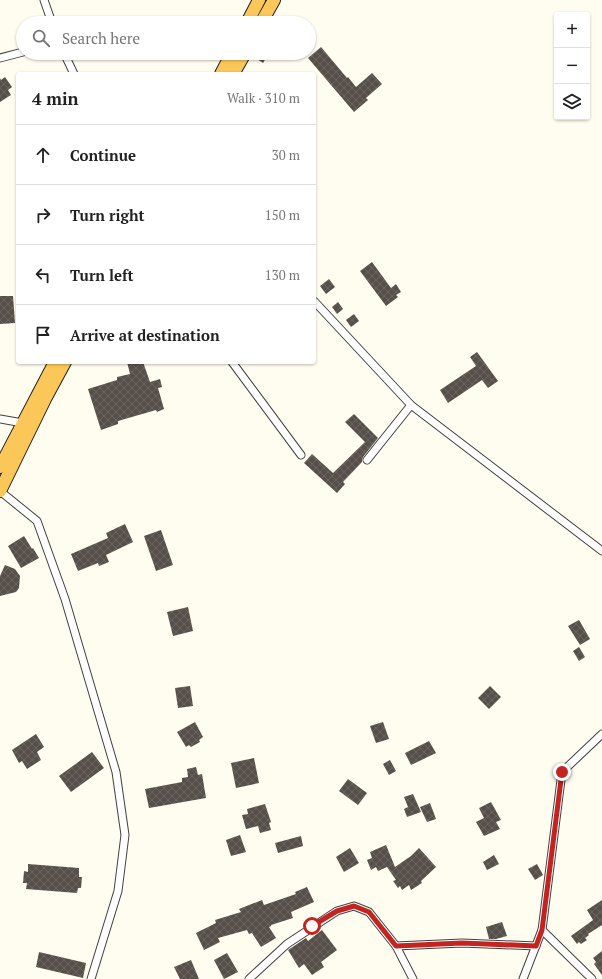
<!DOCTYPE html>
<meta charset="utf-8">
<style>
body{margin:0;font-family:"PT Serif",serif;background:#f6f6f6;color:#222}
.controls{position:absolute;right:12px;top:12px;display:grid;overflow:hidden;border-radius:4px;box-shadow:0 1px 3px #0004}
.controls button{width:36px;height:36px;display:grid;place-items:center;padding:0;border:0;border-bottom:1px solid #e0e0e0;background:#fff;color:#222;font:20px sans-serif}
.stop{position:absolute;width:12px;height:12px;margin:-9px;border:3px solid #c42420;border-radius:50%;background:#fff}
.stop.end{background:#c42420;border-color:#fff;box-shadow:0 1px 4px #0008}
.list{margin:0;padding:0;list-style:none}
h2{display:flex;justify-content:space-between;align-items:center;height:52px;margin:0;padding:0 16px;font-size:17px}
h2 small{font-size:13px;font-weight:400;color:#767676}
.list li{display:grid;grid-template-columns:26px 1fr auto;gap:12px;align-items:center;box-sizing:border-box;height:60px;padding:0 16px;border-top:1px solid #e0e0e0}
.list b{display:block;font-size:15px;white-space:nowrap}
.list em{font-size:13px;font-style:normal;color:#767676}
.icon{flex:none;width:22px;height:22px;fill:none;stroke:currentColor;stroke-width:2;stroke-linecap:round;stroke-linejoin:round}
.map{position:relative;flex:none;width:602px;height:979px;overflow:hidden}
.search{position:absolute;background:#fff;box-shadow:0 1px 3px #0004;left:16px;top:16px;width:300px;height:44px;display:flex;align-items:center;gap:10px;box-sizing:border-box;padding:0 14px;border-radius:22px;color:#767676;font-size:15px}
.panel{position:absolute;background:#fff;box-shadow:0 1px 3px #0004;left:16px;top:72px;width:300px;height:292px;border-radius:4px}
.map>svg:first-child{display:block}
.building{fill:url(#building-cross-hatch)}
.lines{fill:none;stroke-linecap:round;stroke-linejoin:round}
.minor-casing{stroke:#414141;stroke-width:9}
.trunk-casing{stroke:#1f1f1f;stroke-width:14}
.minor{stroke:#fff;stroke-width:7}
.trunk{stroke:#fcc759;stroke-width:12}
.route{stroke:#c42420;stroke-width:5}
</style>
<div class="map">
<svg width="602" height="979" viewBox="0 0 602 979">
<defs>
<pattern id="building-cross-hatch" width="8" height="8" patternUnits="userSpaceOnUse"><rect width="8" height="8" fill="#57504a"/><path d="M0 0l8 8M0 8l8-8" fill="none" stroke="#6a6560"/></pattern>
</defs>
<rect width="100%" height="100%" fill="#fffdef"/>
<g class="building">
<path d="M321 47 347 78 348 77 356 87 372 73 382 84 366 98 368 100 354 112 308 58Z"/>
<path d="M252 53H269L263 63 252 56Z"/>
<path d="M5 77 12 87 8 90 11 95 0 102V78L1 80Z"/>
<path d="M372 262 391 288 396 284 401 292 396 295 398 297 386 306 360 271Z"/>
<path d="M329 279 335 287 326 294 320 286Z"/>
<path d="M0 296H13L15 323 0 324Z"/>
<path d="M338 302 343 309 337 314 332 307Z"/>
<path d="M354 314 359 321 351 327 346 320Z"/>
<path d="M477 352 498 381 488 388 482 380 448 403 440 390 476 366 470 357Z"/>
<path d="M127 362H143L150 382 160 379 162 387 158 388 164 409 157 412 156 410 118 421V424L101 430 88 389 117 380V377L130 374Z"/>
<path d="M354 414 378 438 363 457 362 460V462L343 482 345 484 337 493 304 463 312 454 333 473 365 442 345 422Z"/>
<path d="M125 524 133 542 106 555 109 562 99 566 98 563 78 571 71 554 108 538 106 533Z"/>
<path d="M161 530 173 565 156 571 144 536Z"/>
<path d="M24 536 32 549 33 548 39 558 21 568 8 546Z"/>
<path d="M5 565 15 569 20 576 19 588 16 592 0 596V576Z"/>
<path d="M188 607 193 631 173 636 167 612Z"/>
<path d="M579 620 590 639 580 645 568 626Z"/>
<path d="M579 647 585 657 579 661 573 651Z"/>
<path d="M190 686 193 706 178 708 175 688Z"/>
<path d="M490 686 501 697 489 709 478 698Z"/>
<path d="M195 722 203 737 199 740 200 742 191 747 189 745 186 747 177 732Z"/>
<path d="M383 722 389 739 376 743 370 726Z"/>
<path d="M36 734 44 747 37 752 41 760 27 769 22 761 19 763 12 750Z"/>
<path d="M429 741 436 753 411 765 405 753Z"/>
<path d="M92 752 104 768 71 792 59 776Z"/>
<path d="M254 758 259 783 236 788 231 763Z"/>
<path d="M390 760 396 771 389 775 383 764Z"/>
<path d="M196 767 198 775 202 774 206 798 149 808 145 789 182 782V778L188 777 187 769Z"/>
<path d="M348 779 367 793 358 805 339 791Z"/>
<path d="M413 794 421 812 407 817 404 809 408 807 404 797Z"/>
<path d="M491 802 501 820 496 822 500 829 484 836 476 822 484 818 479 808Z"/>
<path d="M430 803 436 819 427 822 420 807Z"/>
<path d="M265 804 271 822 269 823 271 830 260 833 258 826 246 829 242 815 248 814 247 809Z"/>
<path d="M240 835 246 852 231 856 226 840Z"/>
<path d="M301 836 303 846 278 853 275 843Z"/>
<path d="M386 845 395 867 411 856 419 848 436 867 421 881 422 883 411 890 409 885 402 890 400 886 398 888 393 881 396 880 387 867 378 871 376 867 371 870 367 860 372 858 370 852Z"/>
<path d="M350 848 359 863 344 872 336 857Z"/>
<path d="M494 855 499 864 487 870 483 862Z"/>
<path d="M28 864 79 868V877H82L81 888H78L77 893 26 889 27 883H23L24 871 28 872Z"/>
<path d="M537 864 543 875 535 880 528 869Z"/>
<path d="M307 887 314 902 291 912 293 918 271 925V926L269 927 276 938 261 947 252 933 249 934 247 930 218 938 220 942 204 950 196 933 216 923 215 920 241 912 239 909 262 900 264 905 296 894 295 892Z"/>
<path d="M602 900V925L588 934 589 935 585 938 587 940 581 944 579 942 577 944 571 936 593 920 587 910Z"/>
<path d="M502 922 507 936 496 939H489L486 927Z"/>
<path d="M322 930 337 950 321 962 324 967 312 975 304 964 299 968 288 950 306 938 308 941Z"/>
<path d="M602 951V975L594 964 596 962 593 958Z"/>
<path d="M39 952 86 963 83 978 36 967Z"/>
<path d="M227 953 238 972 224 979 214 960Z"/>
<path d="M191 960 199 979H180L174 967Z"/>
</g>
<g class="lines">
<defs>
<g id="minor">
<path d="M44 0 52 23"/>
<path d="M64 53 74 74"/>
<path d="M0 58 23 52"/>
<path d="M314 301 411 405 602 551"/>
<path d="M232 362 301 455"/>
<path d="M0 419 23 423"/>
<path d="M367 460 411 405"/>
<path d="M0 491 37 521 65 599 116 772 125 835 118 891 91 979"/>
<path d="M542 930 592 979"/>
<path d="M396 946 462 943 536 946"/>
<path d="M249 979 287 944 337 911 354 906 369 912 396 946 413 979"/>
<path d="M523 979 542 930 562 772 602 734"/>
</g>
<g id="trunk">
<path d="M247 23 259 0"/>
<path d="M261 23 274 0"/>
<path d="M221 74 232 53"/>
<path d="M233 74 245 53"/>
<path d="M0 467 55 362"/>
<path d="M0 491 45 399 65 362"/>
</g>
</defs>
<use href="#minor" class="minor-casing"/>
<use href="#trunk" class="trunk-casing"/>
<use href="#minor" class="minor"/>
<use href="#trunk" class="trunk"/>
</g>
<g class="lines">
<path class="route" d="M312 926 337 911 354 906 369 912 396 946 462 943 536 946 542 930 562 772"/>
</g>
</svg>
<div class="controls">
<button>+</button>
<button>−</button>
<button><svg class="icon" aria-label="layers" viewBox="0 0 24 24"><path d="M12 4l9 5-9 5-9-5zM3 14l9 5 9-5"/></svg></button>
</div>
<div class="stop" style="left:312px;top:926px"></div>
<div class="stop end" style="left:562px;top:772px"></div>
<div class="search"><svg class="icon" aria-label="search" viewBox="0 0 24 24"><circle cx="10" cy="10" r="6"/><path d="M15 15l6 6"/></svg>Search here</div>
<section class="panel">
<h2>4 min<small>Walk · 310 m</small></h2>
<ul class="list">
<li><svg class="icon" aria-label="ahead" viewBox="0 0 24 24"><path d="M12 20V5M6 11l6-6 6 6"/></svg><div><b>Continue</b></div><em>30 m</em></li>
<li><svg class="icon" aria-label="right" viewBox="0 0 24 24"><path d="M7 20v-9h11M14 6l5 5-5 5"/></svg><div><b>Turn right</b></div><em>150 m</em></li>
<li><svg class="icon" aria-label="left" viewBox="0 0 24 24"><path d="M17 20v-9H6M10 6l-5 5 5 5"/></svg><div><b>Turn left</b></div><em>130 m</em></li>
<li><svg class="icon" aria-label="arrive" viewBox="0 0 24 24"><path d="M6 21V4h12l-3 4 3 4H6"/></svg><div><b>Arrive at destination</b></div></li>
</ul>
</section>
</div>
